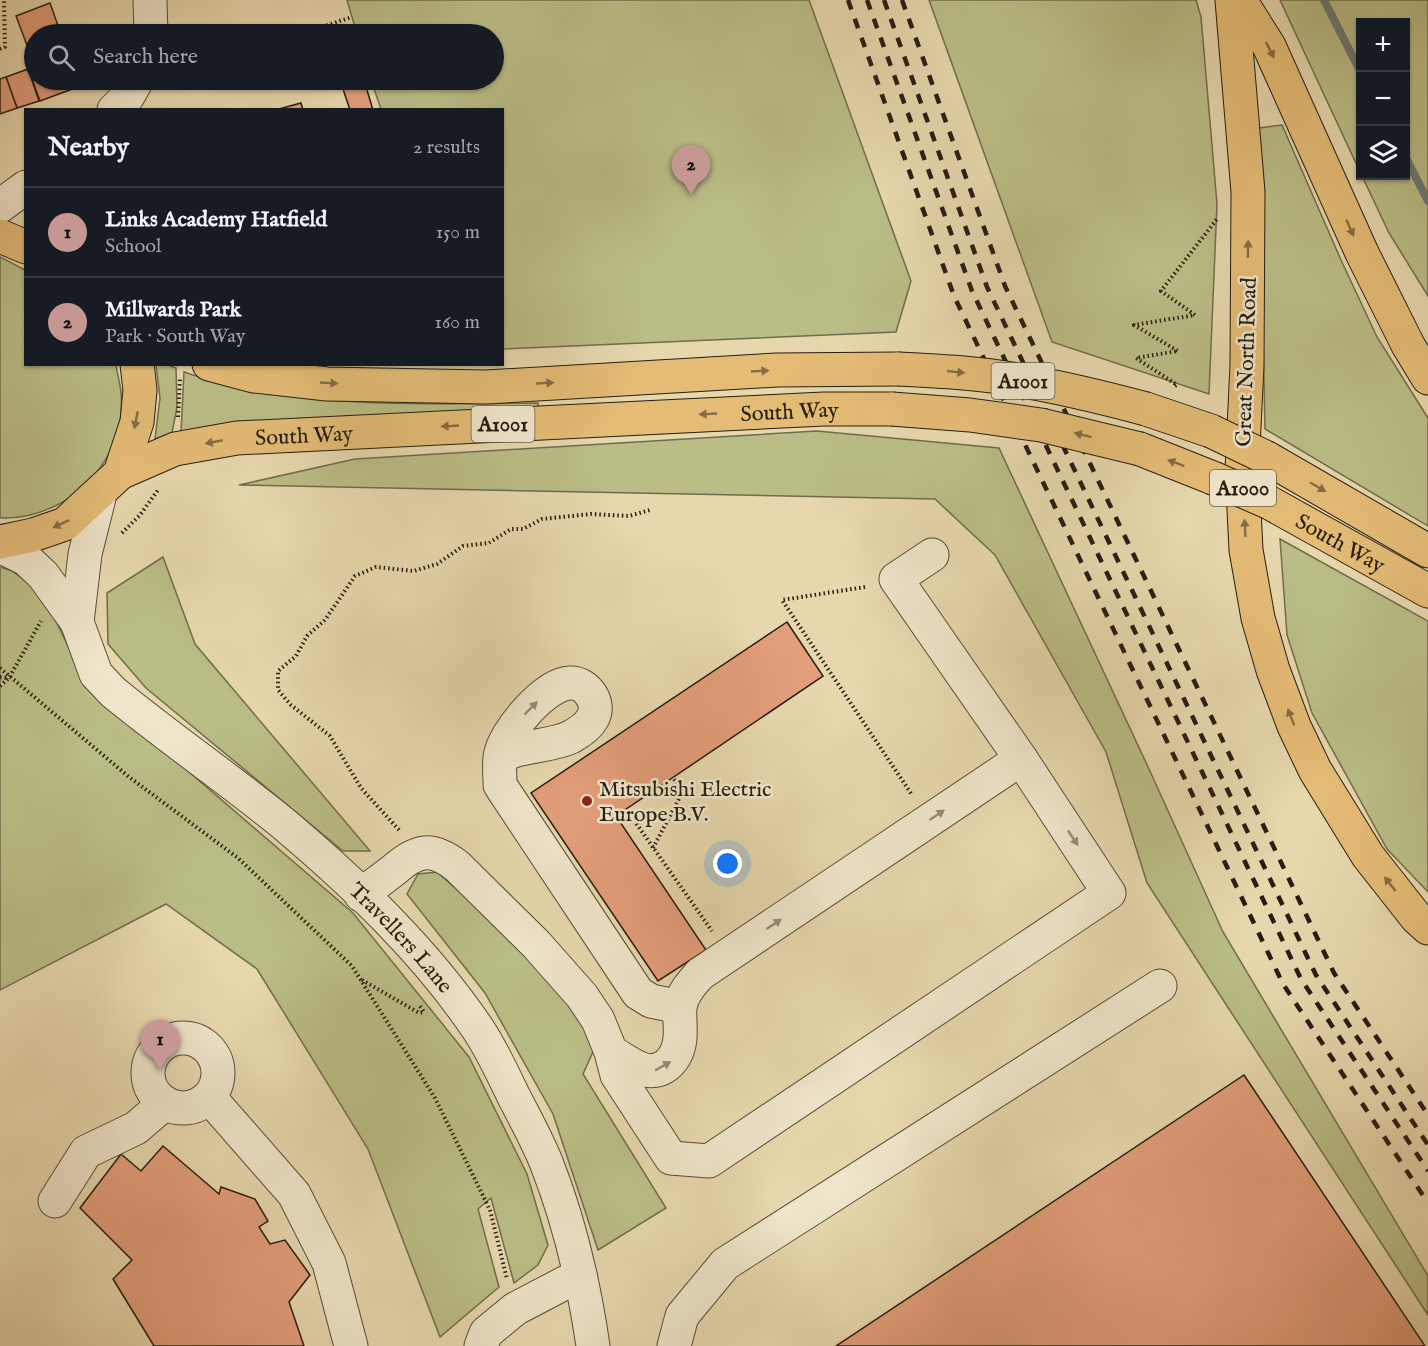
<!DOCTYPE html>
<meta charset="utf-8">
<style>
body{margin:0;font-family:"IM FELL English",serif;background:#20242c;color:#f1f3f6}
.controls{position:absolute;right:18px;top:18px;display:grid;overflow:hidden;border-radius:0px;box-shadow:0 2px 4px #0004}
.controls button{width:54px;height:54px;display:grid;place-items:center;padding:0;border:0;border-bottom:2px solid #363941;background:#171b24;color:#f1f3f6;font:30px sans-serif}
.you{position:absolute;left:728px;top:864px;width:21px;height:21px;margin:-15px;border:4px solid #fff;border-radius:50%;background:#1a73e8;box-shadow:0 0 0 9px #1a73e833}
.badge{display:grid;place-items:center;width:39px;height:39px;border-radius:50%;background:#c59692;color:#111;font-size:20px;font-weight:700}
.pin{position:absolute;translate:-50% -50px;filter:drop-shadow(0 2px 3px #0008)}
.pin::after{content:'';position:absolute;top:32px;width:21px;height:18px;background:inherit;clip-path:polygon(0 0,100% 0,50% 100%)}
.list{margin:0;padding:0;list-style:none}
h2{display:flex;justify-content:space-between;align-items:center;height:78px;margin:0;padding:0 24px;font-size:26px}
h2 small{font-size:20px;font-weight:400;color:#9ea1a6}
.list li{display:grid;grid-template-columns:39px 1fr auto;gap:18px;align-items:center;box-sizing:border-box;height:90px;padding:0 24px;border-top:2px solid #363941}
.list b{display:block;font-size:22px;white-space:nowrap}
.list p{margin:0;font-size:20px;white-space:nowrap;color:#9ea1a6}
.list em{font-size:20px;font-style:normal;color:#9ea1a6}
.icon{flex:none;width:33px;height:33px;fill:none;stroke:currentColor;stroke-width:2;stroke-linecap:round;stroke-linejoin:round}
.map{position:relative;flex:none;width:1428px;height:1346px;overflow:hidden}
.search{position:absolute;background:#171b24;box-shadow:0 2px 4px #0004;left:24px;top:24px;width:480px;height:66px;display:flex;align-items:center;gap:15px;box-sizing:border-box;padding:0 21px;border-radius:33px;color:#9ea1a6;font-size:22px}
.panel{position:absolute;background:#171b24;box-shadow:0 2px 4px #0004;left:24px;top:108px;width:480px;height:258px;border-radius:0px}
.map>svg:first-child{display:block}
.green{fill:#babd86;stroke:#706d4c;stroke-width:1.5}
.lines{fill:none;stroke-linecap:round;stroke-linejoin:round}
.stream{stroke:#6c7973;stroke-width:8}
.building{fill:#e29d79;stroke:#261d11;stroke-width:1.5}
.minor-casing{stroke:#564c38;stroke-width:35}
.major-casing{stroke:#261d11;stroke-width:35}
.path{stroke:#261d11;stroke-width:4;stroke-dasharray:1.5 3;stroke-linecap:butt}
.minor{stroke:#efe5ca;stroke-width:33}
.major{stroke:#e4bc76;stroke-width:33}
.rail{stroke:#261d11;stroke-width:4.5;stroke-dasharray:10 10;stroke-linecap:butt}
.major-bridge-casing{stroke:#261d11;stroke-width:35;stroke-linecap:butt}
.major-bridge{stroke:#e4bc76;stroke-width:33}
.oneway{fill:#856c44}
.oneway2{fill:#958b77}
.poi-dot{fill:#8f2418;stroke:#efe5ca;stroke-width:2}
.labels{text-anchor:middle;stroke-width:5;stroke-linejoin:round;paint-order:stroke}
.shield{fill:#efe5ca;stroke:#625948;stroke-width:1.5}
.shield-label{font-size:21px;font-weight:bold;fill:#261d11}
.street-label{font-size:22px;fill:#261d11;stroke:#efe5ca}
.poi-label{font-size:22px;fill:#261d11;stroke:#efe5ca;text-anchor:start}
</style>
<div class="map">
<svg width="1428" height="1346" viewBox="0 0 1428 1346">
<rect width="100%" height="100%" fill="#e7d7ad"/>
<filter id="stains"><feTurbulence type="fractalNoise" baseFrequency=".00333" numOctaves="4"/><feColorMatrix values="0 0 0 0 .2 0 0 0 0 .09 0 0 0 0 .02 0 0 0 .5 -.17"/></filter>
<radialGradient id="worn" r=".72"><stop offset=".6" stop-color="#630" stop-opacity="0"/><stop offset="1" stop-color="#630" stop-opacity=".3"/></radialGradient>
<g class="green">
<path d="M347 0H809L911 281 896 332 503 349 502 110 381 109 371 80H494V34H357Z"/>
<path d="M929 0H1196L1201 17 1217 204 1209 394 1052 342Z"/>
<path d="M1280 0H1428V296L1389 233 1362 176H1406V22H1360V172Z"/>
<path d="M1282 125 1341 260 1377 337 1428 418V526L1265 429 1259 128Z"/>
<path d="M0 257 25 270 26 364 116 365C117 373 120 383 121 392 125 439 99 484 57 505 39 514 21 519 0 518Z"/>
<path d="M156 365H168L176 368 177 407 172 433 155 439 160 398Z"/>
<path d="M184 372C203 378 222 385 241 389 339 407 440 404 538 403L539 409 181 432Z"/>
<path d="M817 431 999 448 1149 769 1223 932 1428 1276V1315L1147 883 1106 752 995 555 935 499 239 485 355 459Z"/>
<path d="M1280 539 1428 621V892L1387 849 1312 713 1287 635Z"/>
<path d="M163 557 195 644 370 851H343L146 688 108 644 107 593Z"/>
<path d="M0 567 12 571 43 594 88 688 174 759 353 913 469 1057 527 1174 548 1245 538 1265 514 1283 491 1198 478 1209 499 1287 440 1337 368 1149 257 969 166 904 0 990Z"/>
<path d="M437 872 559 978 597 1043 583 1074 666 1208 598 1250 553 1114 485 993 407 894 418 874Z"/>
</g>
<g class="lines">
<g class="stream">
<path d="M1324 0 1360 71"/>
<path d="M1406 158 1428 201"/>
</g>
</g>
<g class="building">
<path d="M50 3 61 34H34V64L16 16Z"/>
<path d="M34 65V80H71L75 88 40 101 28 68Z"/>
<path d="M28 69 39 101 17 108 6 77Z"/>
<path d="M6 77 17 108 0 114V79Z"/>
<path d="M340 80H364L373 110H350Z"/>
<path d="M301 103 303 110 279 109Z"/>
<path d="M787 622 823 676 616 816 706 950 658 981 531 793Z"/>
<path d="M1244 1075 1425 1346H836Z"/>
<path d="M163 1146 219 1194 221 1187 255 1199 268 1221 259 1227 270 1244 285 1240 310 1275 289 1302 304 1346H154L113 1279 132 1260 80 1208 121 1154 141 1171Z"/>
</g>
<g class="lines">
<defs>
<g id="minor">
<path d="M150 0 151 34"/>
<path d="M114 110 128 96 137 80"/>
<path d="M0 206 26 187"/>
<path id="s1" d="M0 546 26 559 43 575 77 622 96 674 113 692C169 738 229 779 285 825 356 885 426 952 478 1029 492 1050 503 1074 514 1097 525 1118 537 1140 546 1162 569 1220 584 1284 593 1346"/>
<path d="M932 555 896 579 1021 759"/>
<path d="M77 622 85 554 100 494"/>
<path d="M500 757C507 754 514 750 521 749 538 745 556 744 571 737 578 733 588 727 592 719 602 704 587 682 570 683 545 684 503 733 500 757 499 766 500 776 500 785L638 993 651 1001 680 1007"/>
<path d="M361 895C372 886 384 878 395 869 418 849 432 847 457 866L536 944 582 996 598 1020 611 1052 617 1075 671 1158 709 1161 1109 893 1021 759 700 974C691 984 683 993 680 1006 679 1016 681 1028 680 1038 678 1059 662 1078 639 1068 630 1064 620 1057 611 1052"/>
<circle cx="183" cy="1073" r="35"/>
<path d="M209 1097 294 1194 329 1263 351 1346"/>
<path d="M55 1201 86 1152 136 1128 165 1103"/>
<path d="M481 1346 486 1333 515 1309 580 1275"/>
<path d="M674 1346 682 1316 725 1264 1160 986"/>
</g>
<g id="major">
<path d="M1232 0 1248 192 1247 365 1242 469 1246 550 1258 618 1273 670 1294 726 1315 770 1368 856 1416 917 1428 928"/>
<path d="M1240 0 1269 46 1362 253 1408 345 1428 378"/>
<path d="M0 236 26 247"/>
<path d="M209 364 254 376 327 384 486 387 777 370 898 369"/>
<path d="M1146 409 1211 431"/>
<path d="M1140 449 1213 478"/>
<path d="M1267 458 1428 551"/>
<path id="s2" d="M120 473 175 449 237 438 824 409H892"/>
<path id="s3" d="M1270 503 1428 591"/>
<path d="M0 542 33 535 65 524 120 473 137 422 140 390 137 364"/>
</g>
</defs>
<use href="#minor" class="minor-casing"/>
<use href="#major" class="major-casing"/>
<g class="path">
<path d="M306 34 310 31 352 17"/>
<path d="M0 49 5 47 4 0"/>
<path d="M1175 386 1177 385 1136 358 1178 351 1134 325 1195 315 1161 291 1217 219"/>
<path d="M178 417 180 377"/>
<path d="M122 533 140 515 158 490"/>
<path d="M865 587 782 600 912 795"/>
<path d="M0 668 129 777 238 858 352 966 435 1098 490 1210 507 1279"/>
<path d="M0 677 8 678"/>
<path d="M0 686 9 678 41 621"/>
<path d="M626 809 712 931"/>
<path d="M399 830 361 788 330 736 291 705 278 690V671L296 656 307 636 325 620 355 576 376 567 414 571 437 564 463 546 489 543 511 529H523L542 519 591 514 629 516 650 510"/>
<path d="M653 848 682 793 673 777"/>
<path d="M362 980 419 1013 424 1012 419 1005"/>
</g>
<use href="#minor" class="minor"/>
<use href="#major" class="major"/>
<g class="rail">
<path d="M848 0 954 296 1283 984 1428 1203"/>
<path d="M867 0 972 291 1193 753 1301 979 1428 1171"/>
<path d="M884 0 987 287 1316 975 1428 1145"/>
<path d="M902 0 1005 286 1334 973 1428 1115"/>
</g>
<defs>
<g id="major-bridge">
<path d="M898 369C940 371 982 373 1023 381 1064 388 1105 398 1146 409"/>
<path d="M892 409 970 415 1041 425 1140 449"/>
<path d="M1211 431 1267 458"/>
<path d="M1213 478 1270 503"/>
</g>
</defs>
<use href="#major-bridge" class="major-bridge-casing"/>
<use href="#major-bridge" class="major-bridge"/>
</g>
<defs><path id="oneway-solid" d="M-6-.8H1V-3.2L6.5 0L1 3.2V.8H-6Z" transform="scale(1.5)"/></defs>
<g class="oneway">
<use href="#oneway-solid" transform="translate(1270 50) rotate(63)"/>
<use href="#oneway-solid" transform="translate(1350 228) rotate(66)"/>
<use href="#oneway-solid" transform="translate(1248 249) rotate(-89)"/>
<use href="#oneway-solid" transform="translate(760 371) rotate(-3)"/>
<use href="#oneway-solid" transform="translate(956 372) rotate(6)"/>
<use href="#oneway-solid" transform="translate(329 383) rotate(3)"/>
<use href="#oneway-solid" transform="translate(545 383) rotate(-3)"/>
<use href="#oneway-solid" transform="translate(708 414) rotate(177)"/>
<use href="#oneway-solid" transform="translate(136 420) rotate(101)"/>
<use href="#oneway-solid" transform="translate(450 426) rotate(177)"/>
<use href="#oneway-solid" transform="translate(1083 435) rotate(-166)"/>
<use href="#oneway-solid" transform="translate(214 442) rotate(169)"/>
<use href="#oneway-solid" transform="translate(1176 463) rotate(-159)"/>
<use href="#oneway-solid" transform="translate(1318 487) rotate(30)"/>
<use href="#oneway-solid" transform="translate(61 524) rotate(155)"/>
<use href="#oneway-solid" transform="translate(1245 528) rotate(-93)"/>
<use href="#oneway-solid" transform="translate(1291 717) rotate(-111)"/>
<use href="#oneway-solid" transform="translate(1390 884) rotate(-128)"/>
</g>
<g class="oneway2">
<use href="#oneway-solid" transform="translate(531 708) rotate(-45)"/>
<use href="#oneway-solid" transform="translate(937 815) rotate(-34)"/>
<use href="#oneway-solid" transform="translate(1073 838) rotate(56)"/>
<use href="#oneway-solid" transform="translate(774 924) rotate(-34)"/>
<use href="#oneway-solid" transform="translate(663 1066) rotate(-29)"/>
</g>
<circle class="poi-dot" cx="587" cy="801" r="6"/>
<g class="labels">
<g class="shield">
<rect x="991.5" y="363" width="63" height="36" rx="4.5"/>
<rect x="471.5" y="406" width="63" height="36" rx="4.5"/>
<rect x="1210" y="470" width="66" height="36" rx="4.5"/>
</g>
<g class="shield-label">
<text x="1023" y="388">A1001</text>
<text x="503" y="431">A1001</text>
<text x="1243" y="495">A1000</text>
</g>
<g class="street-label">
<text transform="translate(1245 362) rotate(-88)" y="8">Great North Road</text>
<text dy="8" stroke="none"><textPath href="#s2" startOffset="676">South Way</textPath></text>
<text dy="8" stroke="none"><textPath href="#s2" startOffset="190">South Way</textPath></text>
<text dy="8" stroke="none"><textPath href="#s3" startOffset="81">South Way</textPath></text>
<text dy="8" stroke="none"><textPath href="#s1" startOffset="570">Travellers Lane</textPath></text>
</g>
<g class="poi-label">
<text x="599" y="796">Mitsubishi Electric<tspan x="599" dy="25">Europe B.V.</tspan></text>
</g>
</g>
<rect width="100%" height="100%" filter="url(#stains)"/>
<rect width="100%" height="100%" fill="url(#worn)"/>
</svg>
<div class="controls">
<button>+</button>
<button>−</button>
<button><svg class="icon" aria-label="layers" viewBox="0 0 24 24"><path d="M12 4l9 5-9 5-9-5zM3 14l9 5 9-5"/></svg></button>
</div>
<div class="you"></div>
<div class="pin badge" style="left:160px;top:1070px">1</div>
<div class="pin badge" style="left:691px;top:195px">2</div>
<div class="search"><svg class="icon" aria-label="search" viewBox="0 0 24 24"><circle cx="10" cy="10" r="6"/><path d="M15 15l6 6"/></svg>Search here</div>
<section class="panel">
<h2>Nearby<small>2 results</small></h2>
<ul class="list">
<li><span class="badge">1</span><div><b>Links Academy Hatfield</b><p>School</p></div><em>150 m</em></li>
<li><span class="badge">2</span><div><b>Millwards Park</b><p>Park · South Way</p></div><em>160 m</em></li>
</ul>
</section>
</div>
